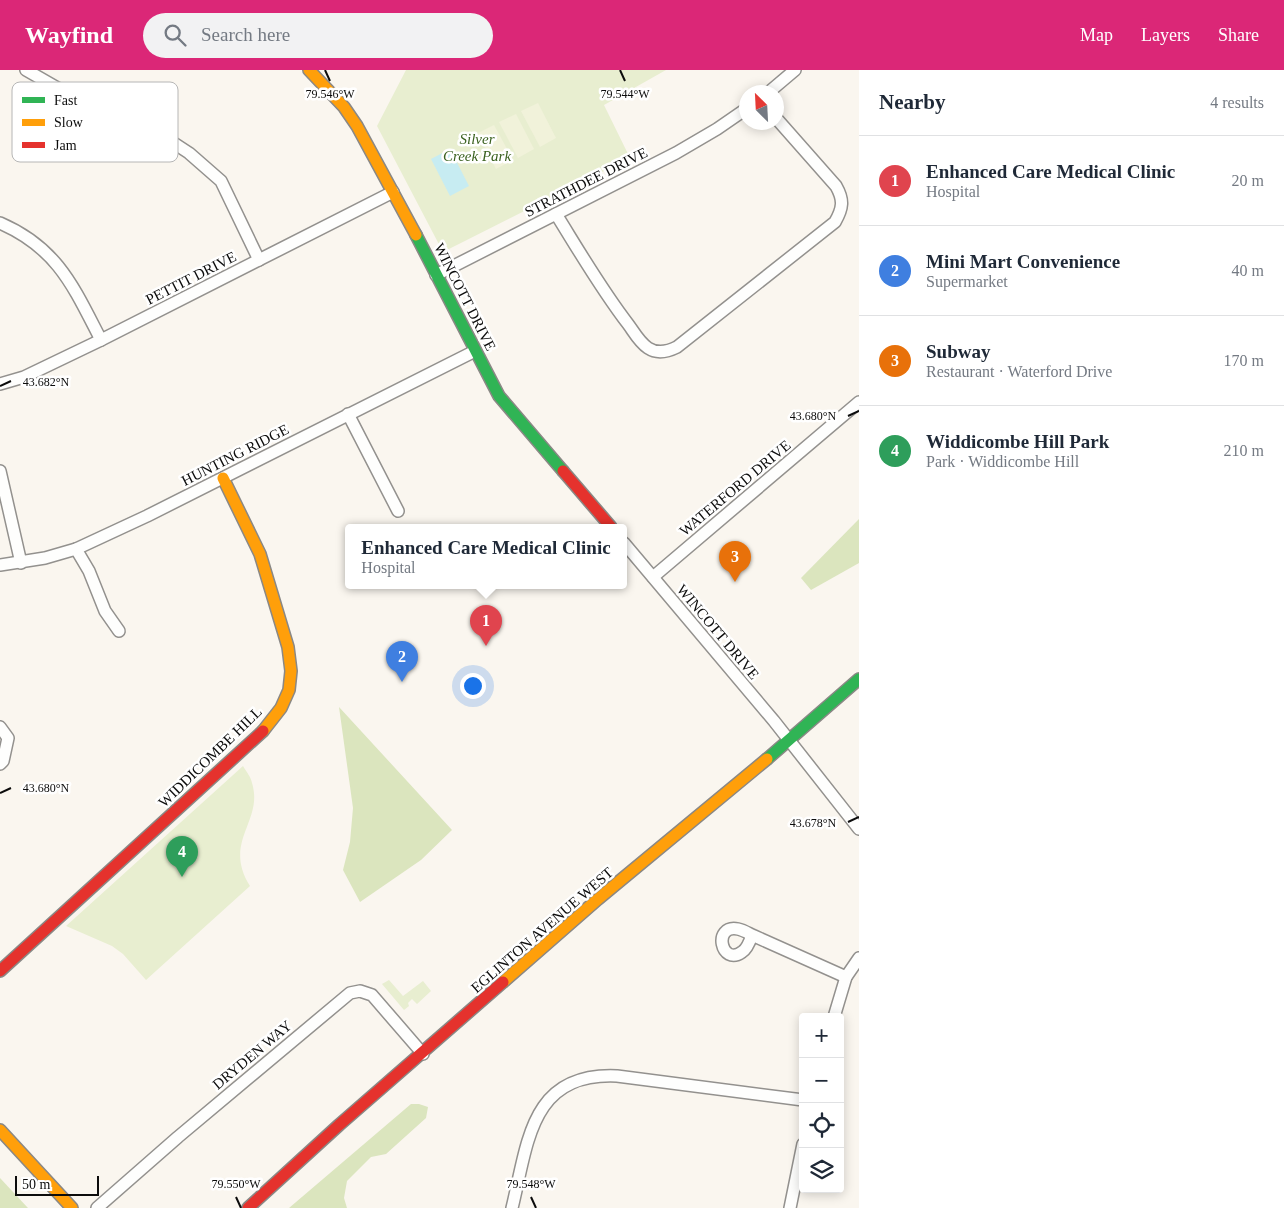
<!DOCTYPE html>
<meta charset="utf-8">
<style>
body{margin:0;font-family:"Times New Roman",serif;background:#f2f2f3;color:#1f2937}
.controls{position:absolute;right:15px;bottom:15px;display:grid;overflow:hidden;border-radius:5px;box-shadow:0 2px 12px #0003}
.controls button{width:45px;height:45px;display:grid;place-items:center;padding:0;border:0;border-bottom:1px solid #e0e1e3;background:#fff;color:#1f2937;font:25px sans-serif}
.compass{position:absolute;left:739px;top:15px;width:45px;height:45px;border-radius:50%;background:#fff;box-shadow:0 2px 12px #0003;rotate:336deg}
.scale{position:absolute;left:15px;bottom:12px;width:84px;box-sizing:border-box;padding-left:5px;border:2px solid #0c0c0c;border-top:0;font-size:14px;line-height:18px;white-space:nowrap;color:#0c0c0c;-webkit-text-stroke:4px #fff;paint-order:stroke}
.you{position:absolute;left:472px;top:615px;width:18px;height:18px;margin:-12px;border:4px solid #fff;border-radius:50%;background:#1a73e8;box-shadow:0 0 0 8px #1a73e833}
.badge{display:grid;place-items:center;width:32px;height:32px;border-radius:50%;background:#db2777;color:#fff;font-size:16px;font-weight:700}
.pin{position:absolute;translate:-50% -41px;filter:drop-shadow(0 1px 2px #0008)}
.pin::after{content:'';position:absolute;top:26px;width:18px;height:15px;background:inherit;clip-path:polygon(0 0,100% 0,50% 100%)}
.popup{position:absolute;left:345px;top:454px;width:282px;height:65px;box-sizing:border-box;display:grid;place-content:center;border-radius:5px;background:#fff;filter:drop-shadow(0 1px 4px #0005);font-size:16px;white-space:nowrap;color:#747a83}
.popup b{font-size:19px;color:#1f2937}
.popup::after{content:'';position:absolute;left:50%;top:100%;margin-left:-10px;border:10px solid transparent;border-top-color:#fff}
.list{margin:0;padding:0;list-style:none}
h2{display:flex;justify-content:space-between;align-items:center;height:65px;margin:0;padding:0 20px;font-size:21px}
h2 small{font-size:16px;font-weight:400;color:#747a83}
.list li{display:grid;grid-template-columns:32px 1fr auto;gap:15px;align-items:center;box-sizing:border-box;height:90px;padding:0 20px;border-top:1px solid #e0e1e3}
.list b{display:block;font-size:19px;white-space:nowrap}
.list p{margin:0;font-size:16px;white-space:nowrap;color:#747a83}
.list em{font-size:16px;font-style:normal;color:#747a83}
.icon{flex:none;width:28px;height:28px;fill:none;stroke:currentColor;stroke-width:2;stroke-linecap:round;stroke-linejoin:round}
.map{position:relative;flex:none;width:859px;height:1138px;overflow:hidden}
header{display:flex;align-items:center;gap:30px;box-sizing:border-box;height:70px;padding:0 25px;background:#db2777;color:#fff}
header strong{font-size:24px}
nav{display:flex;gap:28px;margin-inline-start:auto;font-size:18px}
.search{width:350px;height:45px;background:#f2f2f3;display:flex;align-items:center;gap:12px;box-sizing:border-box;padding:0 18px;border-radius:28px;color:#747a83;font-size:19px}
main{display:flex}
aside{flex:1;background:#fff}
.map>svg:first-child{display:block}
.green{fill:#e8eed0}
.forest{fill:#dbe5be}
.pitch{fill:#f1f2da}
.water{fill:#c7ecf2}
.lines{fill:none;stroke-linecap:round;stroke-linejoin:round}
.street-casing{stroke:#93918e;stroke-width:14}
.fast-casing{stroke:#8a8885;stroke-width:14}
.slow-casing{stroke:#8a8885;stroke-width:14}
.jam-casing{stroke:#8a8885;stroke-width:14}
.street{stroke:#fefefd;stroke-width:11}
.fast{stroke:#30b455;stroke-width:11}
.slow{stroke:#ff9f0a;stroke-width:11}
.jam{stroke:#e5322d;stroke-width:11}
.ticks{fill:none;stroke:#0c0c0c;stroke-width:2}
.labels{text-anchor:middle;stroke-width:5;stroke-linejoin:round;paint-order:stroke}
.park-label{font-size:15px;font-style:italic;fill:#3a611f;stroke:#fff}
.street-label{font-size:15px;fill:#0c0c0c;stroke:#fff}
.key{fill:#fff;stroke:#b6b6b6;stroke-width:1}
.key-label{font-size:14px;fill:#0c0c0c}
.ticks-label{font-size:12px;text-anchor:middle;fill:#0c0c0c;stroke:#fff;stroke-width:5;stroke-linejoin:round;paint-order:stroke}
</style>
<header>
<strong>Wayfind</strong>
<div class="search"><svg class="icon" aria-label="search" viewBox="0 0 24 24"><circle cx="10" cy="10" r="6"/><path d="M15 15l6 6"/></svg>Search here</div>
<nav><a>Map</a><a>Layers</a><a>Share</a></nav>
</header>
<main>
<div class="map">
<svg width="859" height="1138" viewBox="0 0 859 1138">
<rect width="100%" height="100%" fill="#faf6ef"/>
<g class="green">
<path d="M406 0H666L604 35 630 88 443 182 377 56Z"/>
<path d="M243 696C246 701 251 707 252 713 264 752 222 771 250 816L146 910 123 884 112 876 66 856Z"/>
<path d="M389 910 403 926 423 911 431 921 417 934 412 929 408 933 409 936 404 940 382 914Z"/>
</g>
<g class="forest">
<path d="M859 449V493L811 520 801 508Z"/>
<path d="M339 637 452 760 421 790 360 832 343 800 350 772 353 738Z"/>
<path d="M411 1034H419L428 1037 426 1048 386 1084 371 1087 347 1111 344 1128 347 1138H289Z"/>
<path d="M0 1108 28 1138H0Z"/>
</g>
<g class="pitch">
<path d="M538 33 556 68 540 77 521 41Z"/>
<path d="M516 44 534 79 518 88 499 52Z"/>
<path d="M494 55 513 90 496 99 478 63Z"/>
</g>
<path class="water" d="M450 79 469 116 450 126 431 89Z"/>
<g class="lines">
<defs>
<g id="street">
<path d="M26 0 68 24 160 64 189 83 221 111 259 190"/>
<path d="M769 22 795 0"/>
<path d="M556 144C579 181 601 219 628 254 634 262 639 272 648 278 657 284 667 282 677 277L835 152C843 138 844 130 836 116L776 48"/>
<path d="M0 153C58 178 74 218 101 270"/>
<path d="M436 205 676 83 717 59 746 39"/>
<path d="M0 314 24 307 101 270 393 122"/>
<path d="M348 344 398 441"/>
<path d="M0 401 21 493"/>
<path d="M624 473 774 651 859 759"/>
<path d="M76 479 89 501 105 541 119 561"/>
<path d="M0 495 45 488 76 479 147 446 475 281"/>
<path d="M653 507 859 332"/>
<path d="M0 657 8 668 3 691 0 694"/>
<path d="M752 865C750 871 747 879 742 882 721 897 712 854 738 859 743 860 748 863 752 865L846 907"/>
<path d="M834 947 846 907 859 888"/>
<path d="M97 1138 178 1067 350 923 360 921 372 925 423 984"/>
<path d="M512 1138C528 1073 530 1002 617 1006L803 1030"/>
<path d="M790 1138 803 1074"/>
</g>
<g id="fast">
<path d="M416 165 499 326 563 401"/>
<path d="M767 689 859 609"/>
</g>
<g id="slow">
<path d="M309 0 344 37 357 56 416 165"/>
<path d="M223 408 260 484 288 577 291 601 289 620 281 638 263 661"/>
<path d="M503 912 598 829 767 689"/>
<path d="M0 1060 72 1138"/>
</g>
<g id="jam">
<path d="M563 401 611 457"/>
<path d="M0 901 263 661"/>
<path d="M248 1138 339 1055 503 912"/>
</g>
</defs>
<use href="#street" class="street-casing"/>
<use href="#fast" class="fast-casing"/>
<use href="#slow" class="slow-casing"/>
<use href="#jam" class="jam-casing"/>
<use href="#street" class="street"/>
<use href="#fast" class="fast"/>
<use href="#slow" class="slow"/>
<use href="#jam" class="jam"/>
</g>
<path class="ticks" d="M325 0 330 11M620 0 625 11M0 316 11 311M848 346 859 341M0 723 11 718M848 752 859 747M236 1127 241 1138M531 1127 536 1138"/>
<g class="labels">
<g class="park-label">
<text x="477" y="74">Silver<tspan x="477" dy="17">Creek Park</tspan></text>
</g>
<g class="street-label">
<text transform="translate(586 112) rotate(-27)" y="5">STRATHDEE DRIVE</text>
<text transform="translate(191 208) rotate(-27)" y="5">PETTIT DRIVE</text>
<text transform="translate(465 227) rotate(63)" y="5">WINCOTT DRIVE</text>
<text transform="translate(235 385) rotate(-27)" y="5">HUNTING RIDGE</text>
<text transform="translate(735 418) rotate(-40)" y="5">WATERFORD DRIVE</text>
<text transform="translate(718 562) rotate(50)" y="5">WINCOTT DRIVE</text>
<text transform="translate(210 687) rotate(-44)" y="5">WIDDICOMBE HILL</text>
<text transform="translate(542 860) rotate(-41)" y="5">EGLINTON AVENUE WEST</text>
<text transform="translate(252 985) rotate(-40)" y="5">DRYDEN WAY</text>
</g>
</g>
<rect x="12" y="12" width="166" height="80" rx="8" class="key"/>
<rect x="22" y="27" width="23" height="6" fill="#30b455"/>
<rect x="22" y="49" width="23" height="7" fill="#ff9f0a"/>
<rect x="22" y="72" width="23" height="6" fill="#e5322d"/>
<g class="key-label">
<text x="54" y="35">Fast</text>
<text x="54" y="57">Slow</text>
<text x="54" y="80">Jam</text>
</g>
<g class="ticks-label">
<text x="330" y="28">79.546°W</text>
<text x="625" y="28">79.544°W</text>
<text x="46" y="316">43.682°N</text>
<text x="813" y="350">43.680°N</text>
<text x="46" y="722">43.680°N</text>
<text x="813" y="757">43.678°N</text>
<text x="236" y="1118">79.550°W</text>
<text x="531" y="1118">79.548°W</text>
</g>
</svg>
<div class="controls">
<button>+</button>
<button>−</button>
<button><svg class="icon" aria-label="locate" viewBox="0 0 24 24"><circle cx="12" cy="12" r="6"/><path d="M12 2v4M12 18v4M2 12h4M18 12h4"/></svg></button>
<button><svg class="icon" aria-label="layers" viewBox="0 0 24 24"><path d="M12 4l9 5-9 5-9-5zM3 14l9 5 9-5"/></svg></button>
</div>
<svg class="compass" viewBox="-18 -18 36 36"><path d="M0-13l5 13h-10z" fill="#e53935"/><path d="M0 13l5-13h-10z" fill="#747a83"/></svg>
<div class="scale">50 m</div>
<div class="you"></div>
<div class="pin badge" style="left:486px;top:576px;background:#e0444e">1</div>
<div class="popup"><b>Enhanced Care Medical Clinic</b>Hospital</div>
<div class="pin badge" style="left:402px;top:612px;background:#3f7fe0">2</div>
<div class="pin badge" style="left:735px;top:512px;background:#e8710a">3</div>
<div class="pin badge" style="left:182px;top:807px;background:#2e9e5b">4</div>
</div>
<aside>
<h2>Nearby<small>4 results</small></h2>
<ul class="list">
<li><span class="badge" style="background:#e0444e">1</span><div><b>Enhanced Care Medical Clinic</b><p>Hospital</p></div><em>20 m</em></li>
<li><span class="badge" style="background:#3f7fe0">2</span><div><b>Mini Mart Convenience</b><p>Supermarket</p></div><em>40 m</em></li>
<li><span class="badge" style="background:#e8710a">3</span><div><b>Subway</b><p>Restaurant · Waterford Drive</p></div><em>170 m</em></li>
<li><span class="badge" style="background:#2e9e5b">4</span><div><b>Widdicombe Hill Park</b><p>Park · Widdicombe Hill</p></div><em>210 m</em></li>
</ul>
</aside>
</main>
